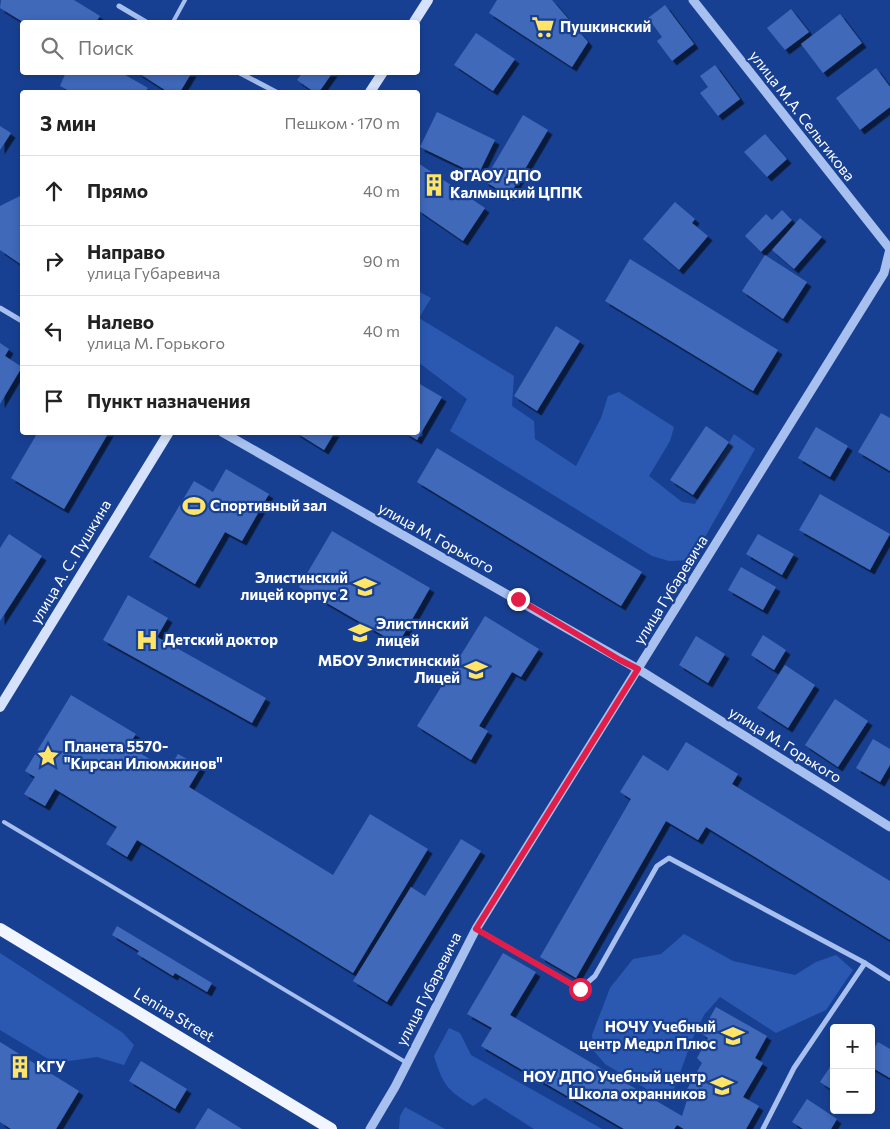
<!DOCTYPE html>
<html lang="ru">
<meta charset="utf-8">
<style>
body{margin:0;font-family:Commissioner,sans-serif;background:#f6f6f6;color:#222}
.controls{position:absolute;right:15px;bottom:15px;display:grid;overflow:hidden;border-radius:5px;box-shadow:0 2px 8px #0003}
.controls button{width:45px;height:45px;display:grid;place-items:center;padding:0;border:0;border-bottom:1px solid #e0e0e0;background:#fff;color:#222;font:25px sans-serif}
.stop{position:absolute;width:15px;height:15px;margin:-11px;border:4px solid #e11d48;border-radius:50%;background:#fff}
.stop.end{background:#e11d48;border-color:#fff;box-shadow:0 1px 5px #0008}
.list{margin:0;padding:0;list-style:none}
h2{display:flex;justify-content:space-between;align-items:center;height:65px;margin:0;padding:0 20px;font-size:21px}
h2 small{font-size:16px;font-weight:400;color:#767676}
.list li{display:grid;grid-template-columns:32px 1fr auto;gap:15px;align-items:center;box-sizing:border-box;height:70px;padding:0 20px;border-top:1px solid #e0e0e0}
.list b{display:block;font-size:19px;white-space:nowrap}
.list p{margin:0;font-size:16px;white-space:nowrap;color:#767676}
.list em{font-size:16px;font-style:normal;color:#767676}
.icon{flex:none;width:28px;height:28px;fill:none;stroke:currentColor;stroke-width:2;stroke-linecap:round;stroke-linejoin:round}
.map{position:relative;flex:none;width:890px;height:1129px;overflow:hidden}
.search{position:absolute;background:#fff;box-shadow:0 2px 8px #0003;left:20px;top:20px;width:400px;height:55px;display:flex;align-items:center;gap:12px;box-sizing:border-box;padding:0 18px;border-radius:5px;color:#767676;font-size:19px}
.panel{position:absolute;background:#fff;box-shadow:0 2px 8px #0003;left:20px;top:90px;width:400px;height:345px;border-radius:5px}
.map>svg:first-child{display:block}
.green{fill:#2b59b1}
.building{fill:#4169ba;filter:url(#shadow)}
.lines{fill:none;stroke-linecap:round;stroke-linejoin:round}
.service{stroke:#a8c0f0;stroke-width:4}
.minor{stroke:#a8c0f0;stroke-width:5}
.tertiary{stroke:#a8c0f0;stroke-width:9}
.secondary{stroke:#d6e2fb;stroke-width:10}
.primary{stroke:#f1f5ff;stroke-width:12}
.route{stroke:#e11d48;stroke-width:6}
.labels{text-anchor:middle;stroke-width:4.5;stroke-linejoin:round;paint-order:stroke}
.poi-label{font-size:15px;font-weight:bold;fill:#fff;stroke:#184092;text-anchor:start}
.street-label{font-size:15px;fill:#fff;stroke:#184092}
</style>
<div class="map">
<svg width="890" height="1129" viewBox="0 0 890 1129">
<defs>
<filter id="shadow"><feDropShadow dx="4.5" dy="4.5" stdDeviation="0" flood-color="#0009"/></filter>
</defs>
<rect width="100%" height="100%" fill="#184092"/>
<g class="green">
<path d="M418 291 431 298 419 318 514 376 512 406 534 421 535 439 576 466 601 418 608 396 619 392 674 427 670 441 649 476 682 502 695 504 734 434 755 449 692 560 669 561 652 556 450 431 467 399 418 362Z"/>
<path d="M684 934 733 961 795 975 816 962 836 955 853 970 826 1010 776 1033 720 997 704 1015 692 1040 673 1092 663 1099 605 1064 594 1051 592 1035 610 988 633 959 661 954Z"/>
<path d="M0 953 123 1033 134 1045 124 1065 97 1057 55 1063 0 1030Z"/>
<path d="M449 1028 460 1033 471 1055 602 1129H534L485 1098 473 1106C447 1090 443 1085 434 1056Z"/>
<path d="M405 1107 445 1129H399L400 1116Z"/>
</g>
<g class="building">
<path d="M1 0H74L100 16 96 22H23L0 8Z"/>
<path d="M497 0H552L588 42 572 67 489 13Z"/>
<path d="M665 5 694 44 672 61 657 41 662 37 648 18Z"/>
<path d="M791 9 809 32 785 50 767 28Z"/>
<path d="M840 14 862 43 823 73 801 44Z"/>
<path d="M476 33 515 59 493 91 454 65Z"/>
<path d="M715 65 740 99 718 116 700 93 708 87 700 76Z"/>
<path d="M876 68 890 87V107L860 130 836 98Z"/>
<path d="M66 72H120L148 88 145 92H71L60 86Z"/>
<path d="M137 72H192L180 92H168Z"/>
<path d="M303 72H333L319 92H314L297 80Z"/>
<path d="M437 112 495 140 478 175 420 147Z"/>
<path d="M523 115 548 130 509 196 484 181Z"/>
<path d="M0 126 11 133 0 150Z"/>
<path d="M765 134 787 159 767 177 744 152Z"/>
<path d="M418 163 485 208 463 241 418 210Z"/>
<path d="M22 195V265L0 250V206Z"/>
<path d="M675 202 695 219 692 223 708 236 679 270 643 239Z"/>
<path d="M782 210 792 220 761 252 745 236 766 214 772 220Z"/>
<path d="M800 218 822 237 794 269 772 250Z"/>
<path d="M765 255 807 282 783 319 742 291Z"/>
<path d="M630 259 778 350 753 391 605 301Z"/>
<path d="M556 326 580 341 537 411 514 396Z"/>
<path d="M0 343 9 349 5 356 22 367 0 404Z"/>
<path d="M418 383 442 397 417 440 404 432H418Z"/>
<path d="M881 413 890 418V471L858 452Z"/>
<path d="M706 426 729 442 693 495 670 480Z"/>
<path d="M816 427 848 446 830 477 798 458Z"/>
<path d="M38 432H109L64 509 11 478Z"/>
<path d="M295 432H335L324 450Z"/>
<path d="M437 448 642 572 621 606 417 482Z"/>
<path d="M226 469 269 494 242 541 225 532 195 584 149 557 194 481 213 492Z"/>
<path d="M820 494 890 534 870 570 799 530Z"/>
<path d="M332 531 430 588 398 644 299 587Z"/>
<path d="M9 534 42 556 0 621V548Z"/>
<path d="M758 534 794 554 782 575 746 554Z"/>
<path d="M741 567 776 587 763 610 728 590Z"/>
<path d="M128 595 168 618 157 637 266 698 252 723 103 640Z"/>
<path d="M485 616 539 649 521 677 512 672 479 726 488 731 471 760 417 726Z"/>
<path d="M763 635 786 650 774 670 751 655Z"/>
<path d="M696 636 725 654 708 683 679 665Z"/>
<path d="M785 665 815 685 788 728 757 708Z"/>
<path d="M71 695 136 734 128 746 168 770 178 754 201 767 189 787 333 875 370 814 428 849 353 973 137 840 127 857 106 844 117 827 55 789 45 806 24 794 35 777 25 771Z"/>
<path d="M835 699 868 721 838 767 805 745Z"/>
<path d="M873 739 890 749V765L880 782 856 768Z"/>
<path d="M686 742 738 774 732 784 890 881V940L706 827 698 840 666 821 576 978 540 957 631 799 620 792 643 755 668 771Z"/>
<path d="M461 839 481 851 387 1002 353 981 411 887 425 896Z"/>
<path d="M117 926 212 983 207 992 175 973 173 976 137 954 139 951 112 935Z"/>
<path d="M503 953 536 972 510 1015 682 1116 687 1100 682 1098 702 1063 697 1058 708 1038 701 1033 716 1007 767 1036 755 1058 763 1063 743 1097 759 1106 746 1129H684L677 1125 674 1129H624L481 1046 492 1028 467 1014Z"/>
<path d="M0 1042 79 1091 56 1129H11L0 1122Z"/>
<path d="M878 1042 890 1049V1078L871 1067V1053Z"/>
<path d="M141 1061 187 1089 175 1109 129 1081Z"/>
<path d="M834 1061V1091L820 1082Z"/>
<path d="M807 1099 837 1119 831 1129H803L792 1122Z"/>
<path d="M208 1108 242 1129H195Z"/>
</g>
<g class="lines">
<g class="service">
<path d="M173 22 185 0"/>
<path d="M4 822 407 1063"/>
</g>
<g class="minor">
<path d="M119 6 146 22"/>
<path d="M238 72 276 92"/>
<path d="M0 308 22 321"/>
<path d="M476 929 580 989 595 976 657 866 669 858 865 963"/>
<path d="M763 1129 794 1068 865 963 890 979"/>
</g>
<g class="tertiary">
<path d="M693 0 890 249"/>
<path d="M222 432 638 669 890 827"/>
<path d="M370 1129 395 1087 476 929 884 273 890 249"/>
</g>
<g class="secondary">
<path d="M414 22 428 0"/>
<path d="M370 92 383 72"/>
<path d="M0 707 169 432"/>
</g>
<path class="primary" d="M0 929 331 1129"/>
</g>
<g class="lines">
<path class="route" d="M518 599 620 660 638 669 476 929 580 989"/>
</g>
<defs>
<symbol id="supermarket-bare" viewBox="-9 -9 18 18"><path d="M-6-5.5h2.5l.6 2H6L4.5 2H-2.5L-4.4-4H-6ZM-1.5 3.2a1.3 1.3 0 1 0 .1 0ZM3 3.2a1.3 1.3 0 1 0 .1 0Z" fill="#ffe467" stroke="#184092" stroke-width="2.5" paint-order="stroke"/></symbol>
<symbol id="building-bare" viewBox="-9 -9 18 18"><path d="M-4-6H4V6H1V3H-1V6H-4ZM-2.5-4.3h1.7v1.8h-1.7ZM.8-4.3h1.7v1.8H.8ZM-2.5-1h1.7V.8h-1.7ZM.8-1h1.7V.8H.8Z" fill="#ffe467" stroke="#184092" stroke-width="2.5" paint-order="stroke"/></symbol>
<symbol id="stadium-bare" viewBox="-9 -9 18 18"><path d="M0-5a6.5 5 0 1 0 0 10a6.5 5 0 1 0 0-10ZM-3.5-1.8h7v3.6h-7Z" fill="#ffe467" stroke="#184092" stroke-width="2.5" paint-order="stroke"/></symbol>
<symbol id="school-bare" viewBox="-9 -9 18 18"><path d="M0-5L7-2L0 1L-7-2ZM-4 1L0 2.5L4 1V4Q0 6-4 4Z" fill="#ffe467" stroke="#184092" stroke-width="2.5" paint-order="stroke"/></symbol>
<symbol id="hospital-bare" viewBox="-9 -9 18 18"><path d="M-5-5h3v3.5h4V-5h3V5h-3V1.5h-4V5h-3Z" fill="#ffe467" stroke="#184092" stroke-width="2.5" paint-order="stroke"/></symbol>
<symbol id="sight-bare" viewBox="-9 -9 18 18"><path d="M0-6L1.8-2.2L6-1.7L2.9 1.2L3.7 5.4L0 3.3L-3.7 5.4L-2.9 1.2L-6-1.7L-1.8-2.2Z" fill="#ffe467" stroke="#184092" stroke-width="2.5" paint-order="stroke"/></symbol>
</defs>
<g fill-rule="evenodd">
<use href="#supermarket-bare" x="527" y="11" width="32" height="32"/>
<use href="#building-bare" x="418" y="169" width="32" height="32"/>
<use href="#stadium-bare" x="178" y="490" width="32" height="32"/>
<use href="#school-bare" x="349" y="571" width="32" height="32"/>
<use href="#school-bare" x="344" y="617" width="32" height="32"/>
<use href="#hospital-bare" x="131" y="624" width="32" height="32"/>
<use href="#school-bare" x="460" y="654" width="32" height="32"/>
<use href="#sight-bare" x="32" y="740" width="32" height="32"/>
<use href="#school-bare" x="717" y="1020" width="32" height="32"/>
<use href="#building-bare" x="4" y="1051" width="32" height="32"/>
<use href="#school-bare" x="706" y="1070" width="32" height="32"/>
</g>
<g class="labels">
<g class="poi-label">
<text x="560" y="32">Пушкинский</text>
<text x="450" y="181">ФГАОУ ДПО<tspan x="450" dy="17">Калмыцкий ЦППК</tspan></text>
<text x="210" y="511">Спортивный зал</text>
<text x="348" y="583" text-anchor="end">Элистинский<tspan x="348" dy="17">лицей корпус 2</tspan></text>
<text x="376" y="629">Элистинский<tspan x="376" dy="17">лицей</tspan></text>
<text x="163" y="645">Детский доктор</text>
<text x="460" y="666" text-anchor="end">МБОУ Элистинский<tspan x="460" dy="17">Лицей</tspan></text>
<text x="64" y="752">Планета 5570-<tspan x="64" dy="17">"Кирсан Илюмжинов"</tspan></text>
<text x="716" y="1032" text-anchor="end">НОЧУ Учебный<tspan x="716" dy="17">центр Медрл Плюс</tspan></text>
<text x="36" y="1072">КГУ</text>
<text x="706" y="1082" text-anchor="end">НОУ ДПО Учебный центр<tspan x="706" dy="17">Школа охранников</tspan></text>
</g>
<g class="street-label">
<text transform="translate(802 116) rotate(52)" y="5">улица М.А. Сельгикова</text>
<text transform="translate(436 538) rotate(29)" y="5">улица М. Горького</text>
<text transform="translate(71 562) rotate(-59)" y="5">улица А. С. Пушкина</text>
<text transform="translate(671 590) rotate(-58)" y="5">улица Губаревича</text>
<text transform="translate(785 745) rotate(32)" y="5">улица М. Горького</text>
<text transform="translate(429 989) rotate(-63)" y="5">улица Губаревича</text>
<text transform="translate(174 1015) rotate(31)" y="5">Lenina Street</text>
</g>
</g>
</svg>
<div class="controls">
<button>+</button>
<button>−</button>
</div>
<div class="stop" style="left:580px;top:989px"></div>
<div class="stop end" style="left:518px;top:599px"></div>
<div class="search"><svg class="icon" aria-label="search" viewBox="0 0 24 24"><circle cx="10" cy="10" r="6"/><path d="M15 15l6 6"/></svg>Поиск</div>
<section class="panel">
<h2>3 мин<small>Пешком · 170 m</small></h2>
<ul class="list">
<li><svg class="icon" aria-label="ahead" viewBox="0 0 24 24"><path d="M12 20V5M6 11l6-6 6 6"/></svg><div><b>Прямо</b></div><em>40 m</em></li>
<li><svg class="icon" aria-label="right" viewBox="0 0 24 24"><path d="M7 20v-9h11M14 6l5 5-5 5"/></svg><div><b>Направо</b><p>улица Губаревича</p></div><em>90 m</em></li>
<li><svg class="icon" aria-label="left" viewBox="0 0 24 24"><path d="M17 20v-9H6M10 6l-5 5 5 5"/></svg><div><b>Налево</b><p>улица М. Горького</p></div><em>40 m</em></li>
<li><svg class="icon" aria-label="arrive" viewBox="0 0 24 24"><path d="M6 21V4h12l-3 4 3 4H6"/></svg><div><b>Пункт назначения</b></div></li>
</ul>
</section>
</div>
